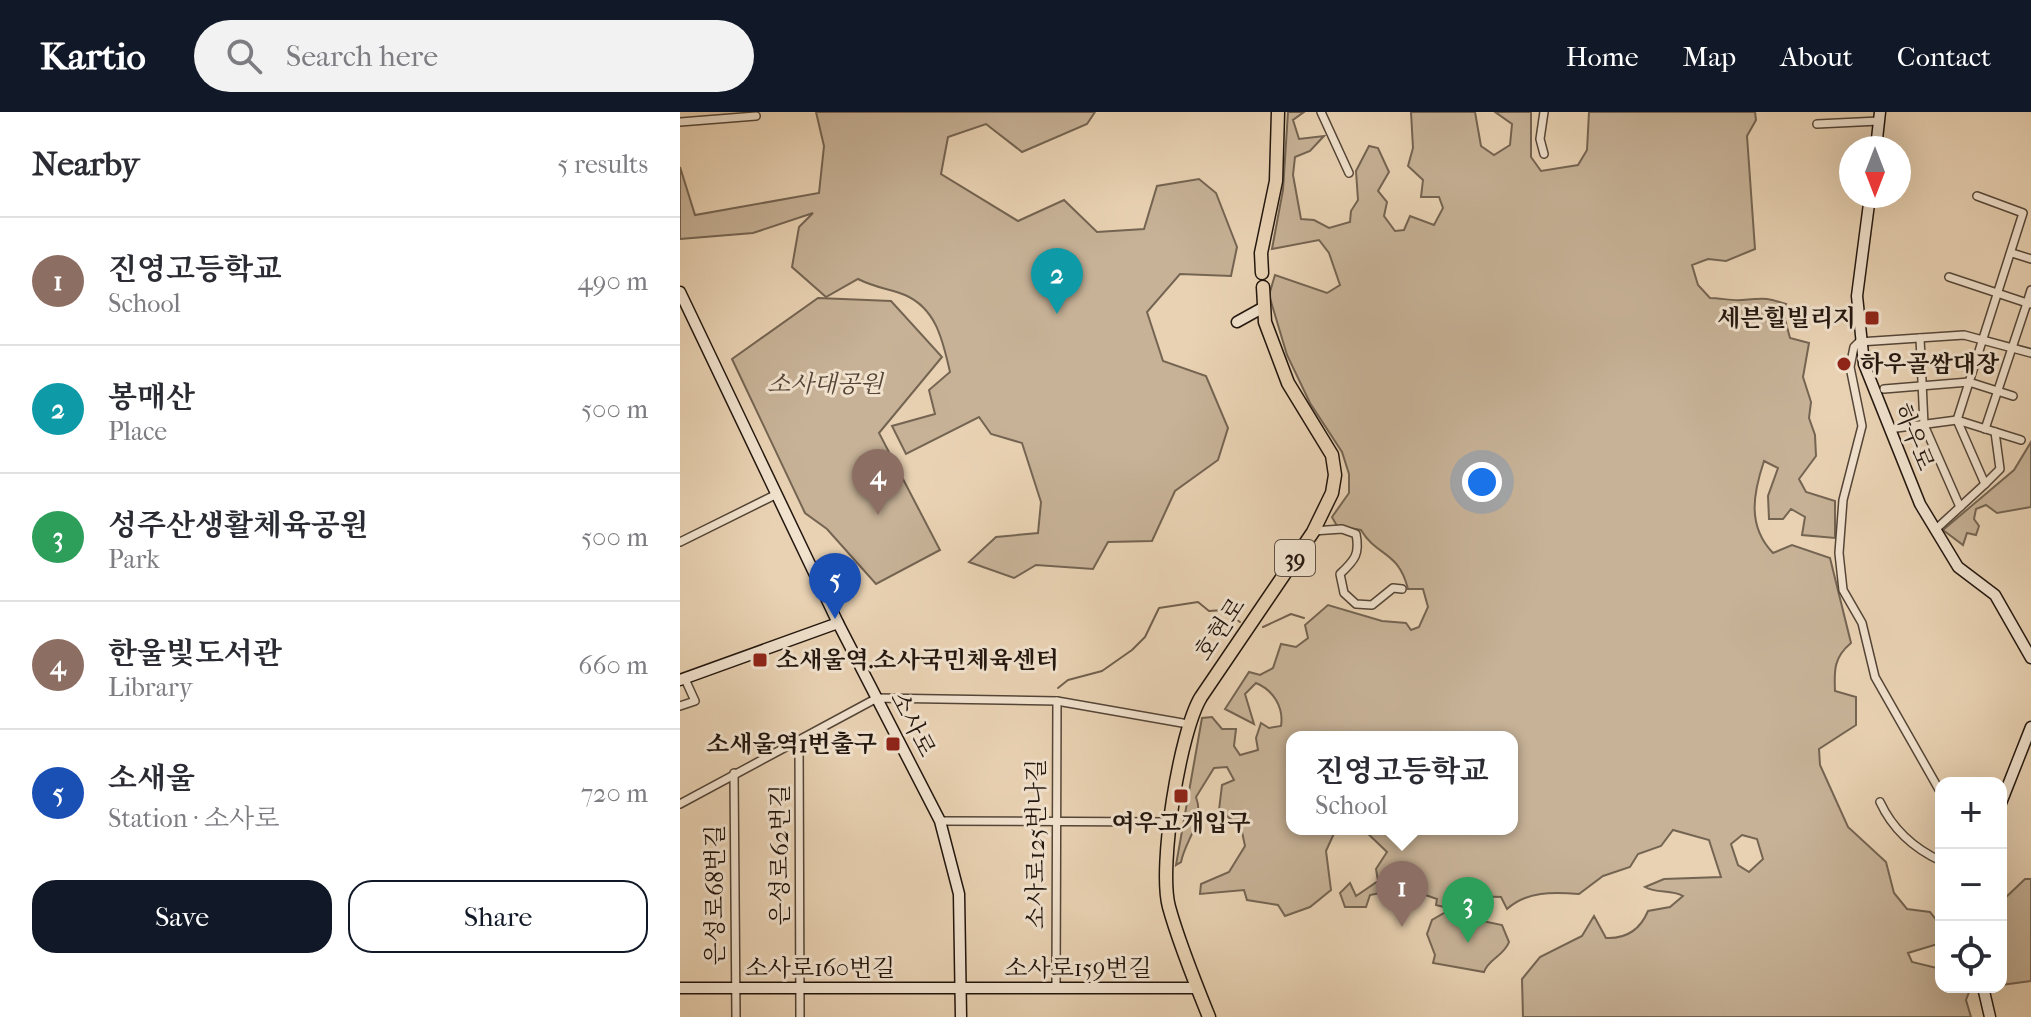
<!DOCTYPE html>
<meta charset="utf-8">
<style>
body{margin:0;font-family:"IM FELL French Canon","Noto Serif KR",serif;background:#f2f2f3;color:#2b2b33}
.controls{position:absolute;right:24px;bottom:24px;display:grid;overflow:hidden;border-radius:16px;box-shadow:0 8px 32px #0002}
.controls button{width:72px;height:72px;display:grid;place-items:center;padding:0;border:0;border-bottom:2px solid #e1e1e2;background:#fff;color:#2b2b33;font:40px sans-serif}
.compass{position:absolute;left:1159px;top:24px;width:72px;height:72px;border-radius:50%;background:#fff;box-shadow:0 8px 32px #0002;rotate:180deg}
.you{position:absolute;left:802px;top:370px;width:28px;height:28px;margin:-20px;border:6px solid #fff;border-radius:50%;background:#1a73e8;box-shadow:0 0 0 12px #1a73e833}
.badge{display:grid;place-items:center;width:52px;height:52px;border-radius:50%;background:#111827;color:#fff;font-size:26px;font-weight:700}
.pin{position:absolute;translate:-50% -66px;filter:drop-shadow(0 2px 4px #0008)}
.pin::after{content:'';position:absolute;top:42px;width:28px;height:24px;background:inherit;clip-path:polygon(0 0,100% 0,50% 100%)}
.popup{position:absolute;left:606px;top:619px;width:232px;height:104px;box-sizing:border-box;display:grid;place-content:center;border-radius:16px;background:#fff;filter:drop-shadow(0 2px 6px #0005);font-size:26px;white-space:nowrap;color:#7c7c81}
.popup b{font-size:30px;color:#2b2b33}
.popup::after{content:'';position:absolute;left:50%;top:100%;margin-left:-16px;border:16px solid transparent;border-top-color:#fff}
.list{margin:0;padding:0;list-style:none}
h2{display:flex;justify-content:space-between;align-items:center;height:104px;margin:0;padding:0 32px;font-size:34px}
h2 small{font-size:26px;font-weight:400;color:#7c7c81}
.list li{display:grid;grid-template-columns:52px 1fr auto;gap:24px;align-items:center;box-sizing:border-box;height:128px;padding:0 32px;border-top:2px solid #e1e1e2}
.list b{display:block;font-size:30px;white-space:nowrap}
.list p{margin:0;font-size:26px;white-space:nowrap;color:#7c7c81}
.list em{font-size:26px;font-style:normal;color:#7c7c81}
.actions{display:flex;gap:16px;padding:24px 32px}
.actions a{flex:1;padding:18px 0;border:2px solid #111827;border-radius:24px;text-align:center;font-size:28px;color:#111827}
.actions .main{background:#111827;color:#fff}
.icon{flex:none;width:44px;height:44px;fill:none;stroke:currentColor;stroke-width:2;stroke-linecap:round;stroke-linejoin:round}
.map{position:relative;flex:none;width:1351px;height:905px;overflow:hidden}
header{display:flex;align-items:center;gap:48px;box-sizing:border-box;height:112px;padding:0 40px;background:#111827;color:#fff}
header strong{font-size:38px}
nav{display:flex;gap:44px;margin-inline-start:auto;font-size:28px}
.search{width:560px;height:72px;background:#f2f2f3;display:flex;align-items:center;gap:20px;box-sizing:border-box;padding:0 28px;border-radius:44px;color:#7c7c81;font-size:30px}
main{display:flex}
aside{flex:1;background:#fff}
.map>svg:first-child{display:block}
.green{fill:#c7b297;stroke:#746452;stroke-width:2;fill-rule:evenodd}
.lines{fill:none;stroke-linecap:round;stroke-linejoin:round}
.stream{stroke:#71604f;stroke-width:2}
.street-casing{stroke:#544537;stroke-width:10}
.secondary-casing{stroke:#22160e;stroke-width:13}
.primary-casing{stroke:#22160e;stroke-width:15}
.street{stroke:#f1e2ce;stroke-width:7}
.secondary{stroke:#f1e2ce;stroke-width:10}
.primary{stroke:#e9d2b3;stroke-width:12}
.poi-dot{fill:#8f2418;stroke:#f1e2ce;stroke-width:3}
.labels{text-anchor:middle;stroke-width:6;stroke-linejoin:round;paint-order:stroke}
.shield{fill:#f1e2ce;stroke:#605348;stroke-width:2}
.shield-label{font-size:22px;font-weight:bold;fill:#22160e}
.poi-label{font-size:24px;font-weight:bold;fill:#22160e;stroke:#f1e2ce;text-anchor:end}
.park-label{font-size:24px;font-style:italic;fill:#544537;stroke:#f1e2ce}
.street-label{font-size:24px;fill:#22160e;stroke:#f1e2ce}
</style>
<header>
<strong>Kartio</strong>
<div class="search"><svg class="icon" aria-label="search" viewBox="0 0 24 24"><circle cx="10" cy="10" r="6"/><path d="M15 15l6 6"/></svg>Search here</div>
<nav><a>Home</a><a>Map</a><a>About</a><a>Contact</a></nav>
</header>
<main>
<aside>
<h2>Nearby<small>5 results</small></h2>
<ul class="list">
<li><span class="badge" style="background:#8d6e63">1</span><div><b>진영고등학교</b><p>School</p></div><em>490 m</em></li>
<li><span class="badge" style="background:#0f9aa8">2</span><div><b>봉매산</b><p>Place</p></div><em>500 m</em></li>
<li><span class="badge" style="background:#2e9e5b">3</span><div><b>성주산생활체육공원</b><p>Park</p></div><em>500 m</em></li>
<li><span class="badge" style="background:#8d6e63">4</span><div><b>한울빛도서관</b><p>Library</p></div><em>660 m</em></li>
<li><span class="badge" style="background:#1a4fb4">5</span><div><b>소새울</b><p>Station · 소사로</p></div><em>720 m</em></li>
</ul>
<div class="actions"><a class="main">Save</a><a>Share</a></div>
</aside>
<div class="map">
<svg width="1351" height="905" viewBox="0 0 1351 905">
<rect width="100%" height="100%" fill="#e9d2b3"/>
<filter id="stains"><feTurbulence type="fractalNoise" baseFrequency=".0025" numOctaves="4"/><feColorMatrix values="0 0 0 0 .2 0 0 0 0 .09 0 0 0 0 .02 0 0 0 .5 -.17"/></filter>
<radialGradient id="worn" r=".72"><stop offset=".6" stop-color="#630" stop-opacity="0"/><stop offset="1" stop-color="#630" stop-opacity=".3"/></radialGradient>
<g class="green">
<path d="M136 0H415L407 12 342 40 306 12 268 25 261 62 338 109 384 88 417 120 464 117 477 74 519 67 536 81 557 135 551 164 500 162 467 200 483 249 526 264 548 316 538 348 495 379 472 429 428 430 413 457 356 453 334 466 289 450 316 425 358 421 361 390 342 331 311 322 299 305 226 342 212 314 255 302 249 278 270 260C263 230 257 197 225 183 210 177 196 176 178 167L146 185 112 155 119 115 133 101 73 121 0 127V55L15 103 139 81 144 34Z"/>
<path d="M608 0H624L613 8 619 27 644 24 630 39 615 45 613 63 621 107 634 108 649 116 670 110 671 99 678 88 676 59 689 34 698 36 709 60 698 79 707 90 704 104 715 119 724 118 730 104 754 113 763 96 759 85H741L743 68 728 54 733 36 731 0H795L801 34 814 43 830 33 832 12 815 0H851V45L861 59 898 53 907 38 909 0H1075L1076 8 1067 24 1075 137 1046 149 1028 147 1012 153 1018 173 1030 186C1041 186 1052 189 1062 188 1085 187 1081 184 1106 192L1103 200 1110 226 1129 231 1123 265 1131 290 1129 306 1135 323 1136 344 1119 367 1126 380 1155 389V426L1122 423 1125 405 1111 397 1103 407H1089L1088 384 1098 356 1084 349C1073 382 1067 414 1093 441L1112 433 1150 446 1171 531C1154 545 1154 558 1155 579L1176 585V613L1139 637 1140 653 1168 715 1206 750 1214 781 1227 797 1250 800 1261 814V831L1228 841 1232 850 1261 857V875H1291L1286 888 1291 905H843L842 867 860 845 902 824 914 804 926 826C947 827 960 818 968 799L990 795 1003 784C991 777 977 782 965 775L984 767 1041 765 1029 728 993 718 981 734 958 742 950 755 923 764 899 782C873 780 847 779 827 797L821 785 791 784 780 799 756 793 757 787 725 776 690 783 686 795H665L660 781 670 771 676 784 698 769 696 757 707 740 683 717H832V625H612V717H656L646 739 651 778 630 795 605 804 598 793 567 788 564 778 520 782 521 772 549 760 565 734 561 715 539 698 542 673 554 668 547 655 534 656 516 685C525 710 506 726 501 750L496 753 522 606 532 605 542 617H556L554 634 560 643 578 638 576 626 581 611 589 616 601 614C604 595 593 578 576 571L565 582 574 612 545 597 569 560 580 563 593 556 601 532 616 535 628 526 625 513 648 493 702 509 726 511 731 518 739 515 748 495 743 477H728C718 438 697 445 681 418L657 414 652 405 669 381V362L662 340 630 291 607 243 589 183 595 163 647 181 660 173 649 141 639 128 592 137 603 78ZM1062 723 1077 727 1083 747 1069 760 1058 753 1051 732Z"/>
<path d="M138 186 211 189 262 245 199 321 260 438 196 472 147 417 125 401 52 247Z"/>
<path d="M1351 330V395L1317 401 1306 393 1296 397 1294 407 1299 414 1296 423 1287 421 1283 433 1263 418 1334 358Z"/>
<path d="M1345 767H1351V869L1321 873V790Z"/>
<path d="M764 801 822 813 829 830C824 844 808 847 804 860L753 851 755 843 747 822 752 808Z"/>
</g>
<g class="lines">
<g class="stream">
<path d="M583 515 611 502 624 506"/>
<path d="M378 576 388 568 422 559 452 538 465 525 479 496 518 490 529 499 543 498 560 510"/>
</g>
<defs>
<g id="street">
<path d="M641 0 669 61"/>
<path d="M0 10 76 4"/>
<path d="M1137 12 1199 9"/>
<path d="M864 42 860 27 864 0"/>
<path d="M1332 141 1351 147"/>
<path d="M1269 165 1347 191 1305 317"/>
<path d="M1351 178 1347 191 1351 192"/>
<path d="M1240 226 1244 313 1280 395"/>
<path d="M1204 277 1289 270 1333 284"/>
<path d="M1209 317 1277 308 1341 328"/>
<path d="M1305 372 1320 357 1315 320"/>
<path d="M1255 418 1305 372 1277 308 1343 101 1297 84"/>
<path d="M633 419 662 417 676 422C680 442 675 448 660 462L664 481 676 492 692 493 713 476 722 477"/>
<path d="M0 430 97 382"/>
<path d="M0 594 15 589 5 567"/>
<path d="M119 629 120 905"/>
<path d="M54 661 56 905"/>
<path d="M1261 681 1195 565 1182 511 1163 478 1159 441 1163 388 1182 314 1170 255 1174 235 1179 230 1284 223 1351 241"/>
<path d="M1200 690C1213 718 1233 736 1261 749"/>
<path d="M0 692 197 586 377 589 508 612"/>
<path d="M260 709 491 710"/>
<path d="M376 876 377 589"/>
</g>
<g id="secondary">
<path d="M1196 36 1200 0"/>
<path d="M1190 84 1177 184 1184 252 1240 392 1278 455 1315 483 1351 546"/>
<path d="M0 180 158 511 260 709 279 782 281 905"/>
<path d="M557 210 584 195"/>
<path d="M0 568 158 511"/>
<path d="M1321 691 1351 615"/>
<path d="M1303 875 1310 905"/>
<path d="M0 876H517"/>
</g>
<g id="primary">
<path d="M582 161 581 141 596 69 598 0"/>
<path d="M529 905C516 873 498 828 489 795 478 755 500 619 521 585L633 420 652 381 655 363 652 343 608 271 585 210 583 175"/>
</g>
</defs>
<use href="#street" class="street-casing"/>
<use href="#secondary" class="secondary-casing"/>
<use href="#primary" class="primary-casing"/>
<use href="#street" class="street"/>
<use href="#secondary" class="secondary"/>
<use href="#primary" class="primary"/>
</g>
<g class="poi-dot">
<rect x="1184" y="198" width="16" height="16" rx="4"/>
<circle cx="1164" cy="252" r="8"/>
<rect x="72" y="540" width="16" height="16" rx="4"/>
<rect x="205" y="624" width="16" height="16" rx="4"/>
<rect x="493" y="676" width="16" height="16" rx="4"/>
</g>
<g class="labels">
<rect class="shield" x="595" y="428" width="40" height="36" rx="6"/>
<g class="shield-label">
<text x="615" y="454">39</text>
</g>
<g class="poi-label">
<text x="1176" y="214">세븐힐빌리지</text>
<text x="1180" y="260" text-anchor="start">하우골쌈대장</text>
<text x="96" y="556" text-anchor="start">소새울역.소사국민체육센터</text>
<text x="197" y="640">소새울역1번출구</text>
<text x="501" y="719" text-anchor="middle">여우고개입구</text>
</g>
<g class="park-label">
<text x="145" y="280">소사대공원</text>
</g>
<g class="street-label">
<text transform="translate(1234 325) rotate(68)" y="8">하우로</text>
<text transform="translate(540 517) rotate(-56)" y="8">호현로</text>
<text transform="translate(233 612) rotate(63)" y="8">소사로</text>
<text transform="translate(356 732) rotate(-90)" y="8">소사로125번나길</text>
<text transform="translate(100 743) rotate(-90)" y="8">은성로62번길</text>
<text transform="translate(35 783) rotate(-90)" y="8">은성로68번길</text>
<text x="140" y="864">소사로160번길</text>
<text x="398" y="864">소사로159번길</text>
</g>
</g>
<rect width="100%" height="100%" filter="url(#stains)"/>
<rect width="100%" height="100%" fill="url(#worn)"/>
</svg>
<div class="controls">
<button>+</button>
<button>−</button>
<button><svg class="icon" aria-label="locate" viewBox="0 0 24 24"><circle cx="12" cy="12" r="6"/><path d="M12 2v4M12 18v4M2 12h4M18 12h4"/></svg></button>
</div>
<svg class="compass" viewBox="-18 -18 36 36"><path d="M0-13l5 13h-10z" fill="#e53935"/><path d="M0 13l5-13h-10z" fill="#7c7c81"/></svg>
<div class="you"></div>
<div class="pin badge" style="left:722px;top:815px;background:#8d6e63">1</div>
<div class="popup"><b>진영고등학교</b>School</div>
<div class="pin badge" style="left:377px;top:202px;background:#0f9aa8">2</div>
<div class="pin badge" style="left:788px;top:831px;background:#2e9e5b">3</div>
<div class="pin badge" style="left:198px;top:403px;background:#8d6e63">4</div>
<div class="pin badge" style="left:155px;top:507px;background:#1a4fb4">5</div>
</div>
</main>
